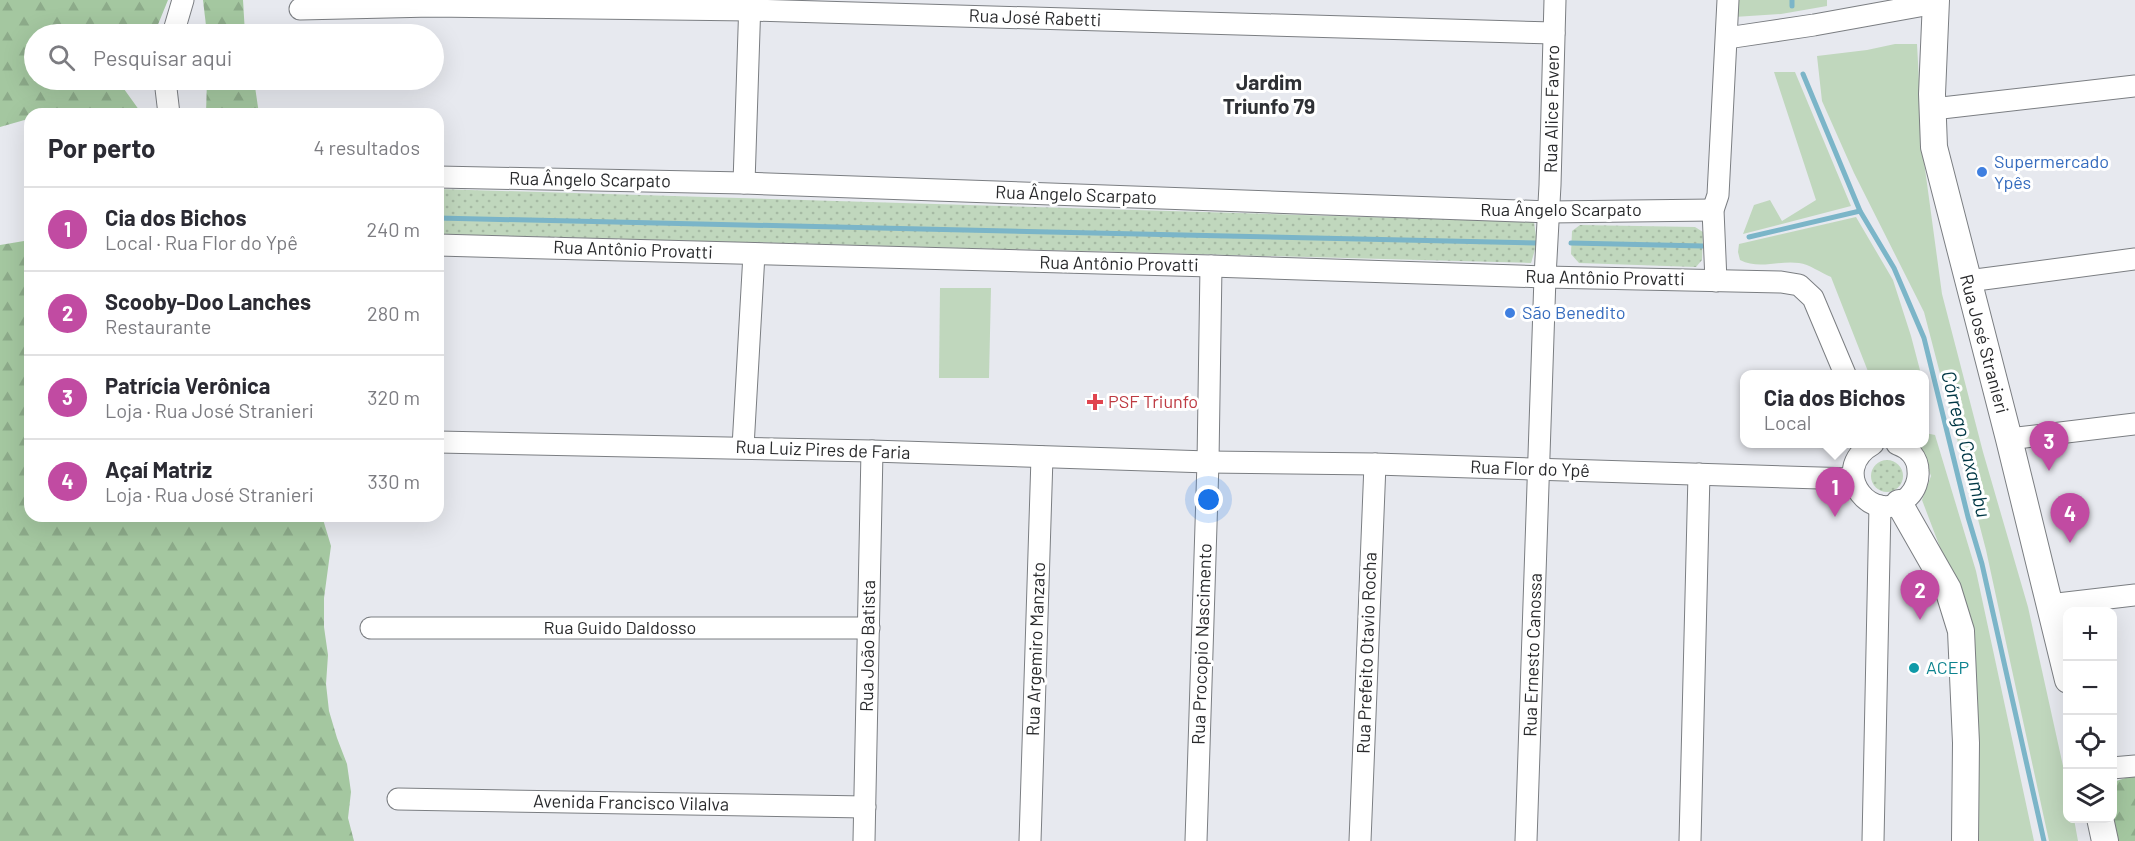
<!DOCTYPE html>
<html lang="pt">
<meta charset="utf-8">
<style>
body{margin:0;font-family:Barlow,sans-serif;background:#f2f2f3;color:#2b2b33}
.controls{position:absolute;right:18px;bottom:18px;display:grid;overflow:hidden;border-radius:12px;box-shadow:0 6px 24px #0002}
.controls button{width:54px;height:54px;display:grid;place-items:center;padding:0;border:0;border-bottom:2px solid #e1e1e2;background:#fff;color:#2b2b33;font:30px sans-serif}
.you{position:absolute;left:1209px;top:500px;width:21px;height:21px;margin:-15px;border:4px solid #fff;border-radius:50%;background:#1a73e8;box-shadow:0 0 0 9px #1a73e833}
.badge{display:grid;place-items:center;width:39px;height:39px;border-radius:50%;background:#c14ba2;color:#fff;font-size:20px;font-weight:700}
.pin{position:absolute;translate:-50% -50px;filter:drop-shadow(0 2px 3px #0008)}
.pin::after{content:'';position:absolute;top:32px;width:21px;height:18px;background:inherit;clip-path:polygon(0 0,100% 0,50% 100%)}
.popup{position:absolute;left:1740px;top:370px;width:189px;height:78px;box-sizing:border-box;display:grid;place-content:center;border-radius:12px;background:#fff;filter:drop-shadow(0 2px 4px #0005);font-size:20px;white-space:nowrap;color:#7c7c81}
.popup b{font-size:22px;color:#2b2b33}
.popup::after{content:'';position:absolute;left:50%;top:100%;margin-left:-12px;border:12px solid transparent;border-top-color:#fff}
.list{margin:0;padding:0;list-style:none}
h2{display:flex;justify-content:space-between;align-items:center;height:78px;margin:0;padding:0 24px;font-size:26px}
h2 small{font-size:20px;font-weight:400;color:#7c7c81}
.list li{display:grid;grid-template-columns:39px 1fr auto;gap:18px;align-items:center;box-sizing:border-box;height:84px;padding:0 24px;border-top:2px solid #e1e1e2}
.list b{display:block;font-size:22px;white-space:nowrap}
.list p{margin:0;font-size:20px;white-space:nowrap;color:#7c7c81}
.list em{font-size:20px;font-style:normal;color:#7c7c81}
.icon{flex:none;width:33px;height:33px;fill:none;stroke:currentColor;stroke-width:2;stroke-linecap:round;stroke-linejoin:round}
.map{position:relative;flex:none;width:2135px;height:841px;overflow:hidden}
.search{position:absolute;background:#fff;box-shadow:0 6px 24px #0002;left:24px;top:24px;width:420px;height:66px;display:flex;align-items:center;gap:15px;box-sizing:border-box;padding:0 21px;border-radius:33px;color:#7c7c81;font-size:22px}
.panel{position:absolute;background:#fff;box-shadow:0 6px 24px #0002;left:24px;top:108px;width:420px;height:414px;border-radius:18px}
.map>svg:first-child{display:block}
.grass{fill:url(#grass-dots)}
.forest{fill:url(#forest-firs)}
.park{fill:#c0d7bd}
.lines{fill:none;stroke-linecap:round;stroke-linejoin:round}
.stream{stroke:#7bb5c8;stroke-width:5}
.minor-casing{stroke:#7b7e82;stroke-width:23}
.tertiary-casing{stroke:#7b7e82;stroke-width:28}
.minor{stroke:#fff;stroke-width:21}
.tertiary{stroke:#fff;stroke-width:26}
.shop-dot{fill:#3f7fe0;stroke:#fff;stroke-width:2}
.health-dot{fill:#e0444e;stroke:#fff;stroke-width:2}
.culture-dot{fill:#0f9aa8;stroke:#fff;stroke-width:2}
.labels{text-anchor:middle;stroke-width:6;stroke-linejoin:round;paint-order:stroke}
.street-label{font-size:18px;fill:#292a2c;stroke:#fff}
.shop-label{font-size:18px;fill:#366cbe;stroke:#fff;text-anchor:start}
.health-label{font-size:18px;fill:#be3a42;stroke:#fff;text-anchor:start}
.culture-label{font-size:18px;fill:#0d838f;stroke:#fff;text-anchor:start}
.water-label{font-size:20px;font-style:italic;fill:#003745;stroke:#fff}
.quarter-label{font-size:21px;font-weight:bold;fill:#2f3135;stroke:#fff}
</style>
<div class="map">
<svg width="2135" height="841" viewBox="0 0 2135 841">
<defs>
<pattern id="grass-dots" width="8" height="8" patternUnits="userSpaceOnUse" patternTransform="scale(1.5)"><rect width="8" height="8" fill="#c0d7bd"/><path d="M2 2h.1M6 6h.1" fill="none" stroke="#a5b9a3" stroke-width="1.8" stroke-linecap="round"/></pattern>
<pattern id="forest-firs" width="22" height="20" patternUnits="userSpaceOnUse" patternTransform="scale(1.5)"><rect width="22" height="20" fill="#a4c7a0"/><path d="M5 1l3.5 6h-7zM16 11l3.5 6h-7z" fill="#8dab8a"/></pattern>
</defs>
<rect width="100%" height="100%" fill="#e7e9ef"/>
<g class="grass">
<path d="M438 189 1534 222 1537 243 1531 263 438 234Z"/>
<path d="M1580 225 1695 227 1703 232 1702 260 1696 267 1579 263 1571 254 1572 231Z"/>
<circle cx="1887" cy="476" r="16"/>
</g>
<g class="forest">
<path d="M0 0H168L157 27 147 34H34V80H121L124 89 142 114H30V121L28 119 0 127Z"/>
<path d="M203 0H243L245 34H207Z"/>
<path d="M207 80H254L259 114H206Z"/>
<path d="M30 240V516H322L331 546 324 598V627L328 655 326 684 329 711 337 738 347 764 351 792 348 818 354 841H0V245Z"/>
<path d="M2135 775V841H2112L2113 782Z"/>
</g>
<g class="park">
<path d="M1735 0H1827V6L1781 14 1734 17Z"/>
<path d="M1895 44H1917L1923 154 1942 294 1983 452 2028 607 2067 784 2068 818 2074 819 2078 841H2049L1986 550 1924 312 1854 173 1822 101 1817 56 1867 50Z"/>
<path d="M1774 72H1795L1851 206 1743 234 1754 205 1770 200 1782 221 1816 200Z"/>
<path d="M1856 217 1893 280 1911 336 1921 374H1869L1831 277C1821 273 1809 264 1799 263 1779 260 1759 270 1740 260L1738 252 1739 244Z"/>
<path d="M940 288H991L989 378H939Z"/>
<path d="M1925 433 1935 435 1976 571 2034 841H1978L1979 735 1973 644 1957 592 1922 500 1931 476 1919 444H1925Z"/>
</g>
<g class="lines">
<g class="stream">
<path d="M1792 6V0"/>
<path d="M1803 74 1860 211 1894 268 1924 338 1968 517 1982 564 2044 841"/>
<path d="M438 218 1537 243"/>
<path d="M1749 237 1860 211"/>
<path d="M1571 243 1703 246"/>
</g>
<defs>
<g id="minor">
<path d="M300 9 432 6 750 10 1554 33"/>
<path d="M173 34 183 0"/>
<path d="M1727 38 1814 25 1936 3"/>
<path d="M165 80 169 114"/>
<path d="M1933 109 2135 86"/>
<path d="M438 177 744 183 1549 212 1713 210"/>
<path d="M744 183 750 0"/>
<path d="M438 245 1211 266 1545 277 1781 282 1799 285 1813 298 1845 374"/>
<path d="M1716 281 1713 210 1718 195 1728 0"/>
<path d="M1968 281 2135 259"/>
<path d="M2009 439 2135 424"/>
<path d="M438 442 872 451 1208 462 1375 464 1853 479"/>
<path d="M1873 444C1825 471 1875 531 1909 496 1915 490 1919 480 1918 471 1918 458 1909 448 1897 444"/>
<path d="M743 447 754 254"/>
<path d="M2049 605 2135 595"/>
<path d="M371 628H869"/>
<path d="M2112 768 2135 766"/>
<path d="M398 799 865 807"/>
<path d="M864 841 872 451"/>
<path d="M1030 841 1042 457"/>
<path d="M1196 841 1208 462 1211 266"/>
<path d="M1360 841 1375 464"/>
<path d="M1526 841 1545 277 1550 185 1555 0"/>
<path d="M1690 841 1699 474"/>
<path d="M1873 841 1880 506"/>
</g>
<g id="tertiary">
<path d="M1936 0 1932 94 1934 147 2009 439 2068 680"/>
<path d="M1899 503 1948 589 1961 631 1966 743 1965 841"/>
<path d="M2100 818 2105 841"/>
</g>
</defs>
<use href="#minor" class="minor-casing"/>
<use href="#tertiary" class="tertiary-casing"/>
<use href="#minor" class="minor"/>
<use href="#tertiary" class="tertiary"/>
</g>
<g class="shop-dot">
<circle cx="1982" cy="172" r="6"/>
<circle cx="1510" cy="313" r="6"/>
</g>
<path class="health-dot" d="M1092 393h6v6h6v6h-6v6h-6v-6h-6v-6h6z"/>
<circle class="culture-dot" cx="1914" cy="668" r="6"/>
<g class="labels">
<g class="street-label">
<text transform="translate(1035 18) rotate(2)" y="6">Rua José Rabetti</text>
<text transform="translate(1552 109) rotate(-89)" y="6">Rua Alice Favero</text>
<text transform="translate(590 180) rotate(1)" y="6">Rua Ângelo Scarpato</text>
<text transform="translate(1076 195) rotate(2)" y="6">Rua Ângelo Scarpato</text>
<text x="1561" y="216">Rua Ângelo Scarpato</text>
<text transform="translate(633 250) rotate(2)" y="6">Rua Antônio Provatti</text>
<text transform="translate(1119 264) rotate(1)" y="6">Rua Antônio Provatti</text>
<text transform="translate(1605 278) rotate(1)" y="6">Rua Antônio Provatti</text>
<text transform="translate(1984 344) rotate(75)" y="6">Rua José Stranieri</text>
<text transform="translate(823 450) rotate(2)" y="6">Rua Luiz Pires de Faria</text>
<text transform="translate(1530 469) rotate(2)" y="6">Rua Flor do Ypê</text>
<text x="620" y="634">Rua Guido Daldosso</text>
<text transform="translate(1202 644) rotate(-88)" y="6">Rua Procopio Nascimento</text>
<text transform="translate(868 646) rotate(-89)" y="6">Rua João Batista</text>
<text transform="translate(1036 649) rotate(-88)" y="6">Rua Argemiro Manzato</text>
<text transform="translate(1367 653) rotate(-88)" y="6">Rua Prefeito Otavio Rocha</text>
<text transform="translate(1533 655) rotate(-88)" y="6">Rua Ernesto Canossa</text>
<text transform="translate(631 803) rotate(1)" y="6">Avenida Francisco Vilalva</text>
</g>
<g class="shop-label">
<text x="1994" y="168">Supermercado<tspan x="1994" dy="21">Ypês</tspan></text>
<text x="1522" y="319">São Benedito</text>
</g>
<g class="health-label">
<text x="1108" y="408">PSF Triunfo</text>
</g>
<g class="culture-label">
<text x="1926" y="674">ACEP</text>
</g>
<g class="water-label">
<text transform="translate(1966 444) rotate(76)" y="7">Córrego Caxambu</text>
</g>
<g class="quarter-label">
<text x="1269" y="90">Jardim<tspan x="1269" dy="24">Triunfo 79</tspan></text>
</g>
</g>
</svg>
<div class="controls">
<button>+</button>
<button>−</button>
<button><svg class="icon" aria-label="locate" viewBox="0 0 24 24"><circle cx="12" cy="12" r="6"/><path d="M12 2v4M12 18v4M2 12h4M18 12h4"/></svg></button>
<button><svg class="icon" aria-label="layers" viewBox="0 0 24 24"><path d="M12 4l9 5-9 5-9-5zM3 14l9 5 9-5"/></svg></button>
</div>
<div class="you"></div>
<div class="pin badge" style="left:1835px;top:517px">1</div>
<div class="popup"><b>Cia dos Bichos</b>Local</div>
<div class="pin badge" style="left:1920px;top:620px">2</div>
<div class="pin badge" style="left:2049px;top:471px">3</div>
<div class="pin badge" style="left:2070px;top:543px">4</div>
<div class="search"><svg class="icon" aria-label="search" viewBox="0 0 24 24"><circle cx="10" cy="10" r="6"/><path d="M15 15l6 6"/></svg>Pesquisar aqui</div>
<section class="panel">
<h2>Por perto<small>4 resultados</small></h2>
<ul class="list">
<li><span class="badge">1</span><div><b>Cia dos Bichos</b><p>Local · Rua Flor do Ypê</p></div><em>240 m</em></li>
<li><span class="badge">2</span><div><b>Scooby-Doo Lanches</b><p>Restaurante</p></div><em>280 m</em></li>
<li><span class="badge">3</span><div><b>Patrícia Verônica</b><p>Loja · Rua José Stranieri</p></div><em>320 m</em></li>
<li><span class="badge">4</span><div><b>Açaí Matriz</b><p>Loja · Rua José Stranieri</p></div><em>330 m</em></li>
</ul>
</section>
</div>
